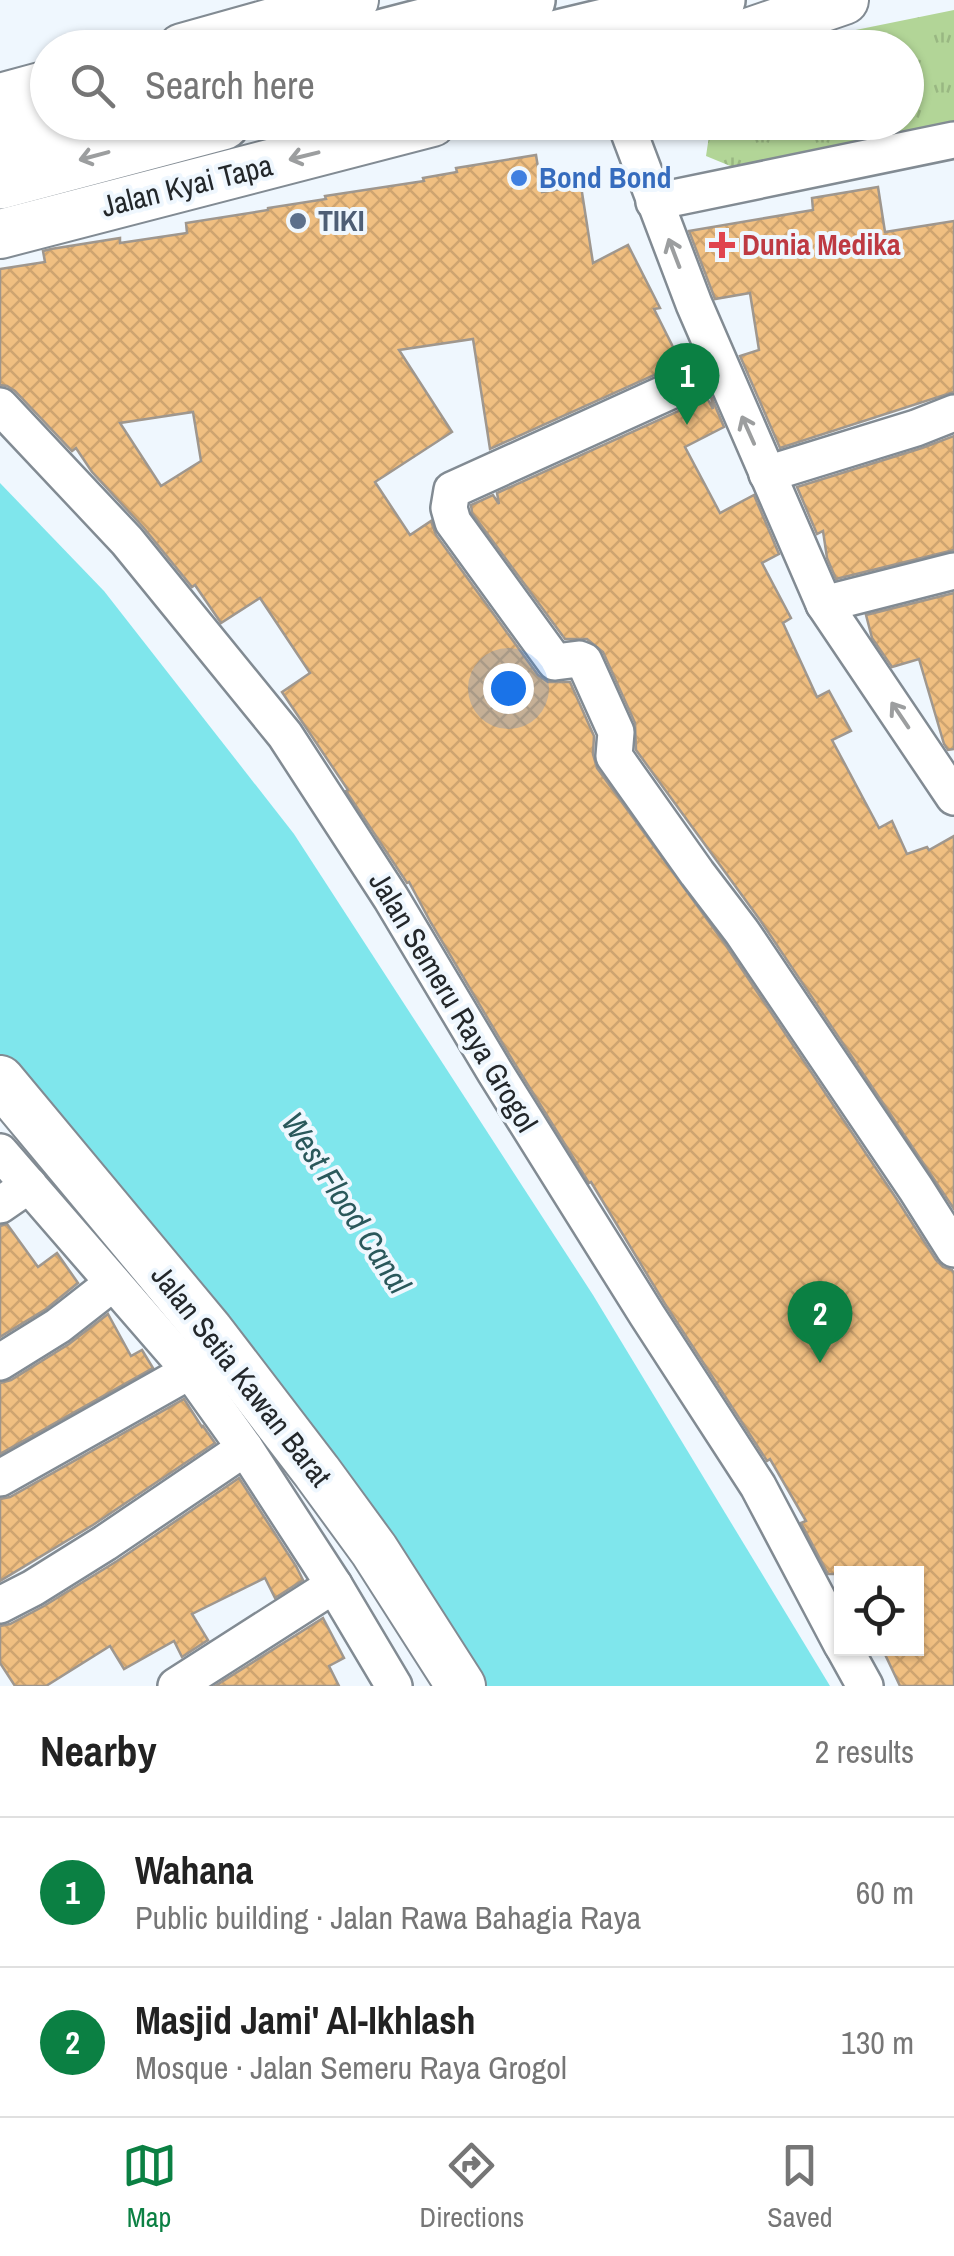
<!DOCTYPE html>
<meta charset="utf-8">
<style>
body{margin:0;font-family:"Archivo Narrow",sans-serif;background:#f6f6f6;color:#222}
.controls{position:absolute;right:30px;bottom:30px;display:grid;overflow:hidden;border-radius:0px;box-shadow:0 2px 8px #0004}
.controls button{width:90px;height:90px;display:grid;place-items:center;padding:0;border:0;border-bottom:2px solid #e0e0e0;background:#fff;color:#222;font:50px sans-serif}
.you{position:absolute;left:508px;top:688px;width:35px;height:35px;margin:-25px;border:8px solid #fff;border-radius:50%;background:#1a73e8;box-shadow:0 0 0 15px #1a73e833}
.badge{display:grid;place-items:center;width:65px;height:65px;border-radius:50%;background:#0b8043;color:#fff;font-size:32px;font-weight:700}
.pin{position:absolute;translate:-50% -82px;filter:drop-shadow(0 2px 5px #0008)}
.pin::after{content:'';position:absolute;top:52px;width:35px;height:30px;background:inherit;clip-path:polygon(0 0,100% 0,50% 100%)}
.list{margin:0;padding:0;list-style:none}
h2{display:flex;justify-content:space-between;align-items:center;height:130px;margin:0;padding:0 40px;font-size:42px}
h2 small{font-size:32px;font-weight:400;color:#767676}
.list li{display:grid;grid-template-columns:65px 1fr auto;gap:30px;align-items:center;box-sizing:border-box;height:150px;padding:0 40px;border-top:2px solid #e0e0e0}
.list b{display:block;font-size:38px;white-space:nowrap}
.list p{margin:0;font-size:32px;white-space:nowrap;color:#767676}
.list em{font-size:32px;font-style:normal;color:#767676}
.icon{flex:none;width:55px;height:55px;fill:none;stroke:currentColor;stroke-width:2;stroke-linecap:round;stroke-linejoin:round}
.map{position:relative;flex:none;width:954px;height:1686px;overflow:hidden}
.search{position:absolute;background:#fff;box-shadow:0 2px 8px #0004;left:30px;right:30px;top:30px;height:110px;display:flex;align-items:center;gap:25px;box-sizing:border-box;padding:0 35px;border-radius:55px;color:#767676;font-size:38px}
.sheet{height:430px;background:#fff}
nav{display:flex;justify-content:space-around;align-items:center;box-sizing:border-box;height:140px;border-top:2px solid #e0e0e0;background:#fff;font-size:28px;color:#767676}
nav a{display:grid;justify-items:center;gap:5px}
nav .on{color:#0b8043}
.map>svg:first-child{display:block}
.park{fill:url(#park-tufts)}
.water{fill:#7fe6ec}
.building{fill:url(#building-cross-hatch);stroke:#9f978e;stroke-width:2.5;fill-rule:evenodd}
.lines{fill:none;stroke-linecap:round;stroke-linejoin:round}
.minor-casing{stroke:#828b93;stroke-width:40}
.secondary-casing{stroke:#828b93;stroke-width:52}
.primary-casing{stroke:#828b93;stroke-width:60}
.minor{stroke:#fff;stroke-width:35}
.secondary{stroke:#fff;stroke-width:48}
.primary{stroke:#fff;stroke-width:55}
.oneway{stroke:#9c9e9f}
.shop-dot{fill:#3f7fe0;stroke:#eff7fe;stroke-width:4}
.service-dot{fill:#5c6f8a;stroke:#eff7fe;stroke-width:4}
.health-dot{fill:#e0444e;stroke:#eff7fe;stroke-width:4}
.labels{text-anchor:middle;stroke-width:8;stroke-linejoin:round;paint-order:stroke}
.shop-label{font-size:30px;font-weight:bold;fill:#366cbe;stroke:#eff7fe;text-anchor:start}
.street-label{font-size:30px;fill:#23272a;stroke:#eff7fe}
.service-label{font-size:30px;font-weight:bold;fill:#4e5e75;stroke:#eff7fe;text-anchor:start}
.health-label{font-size:30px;font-weight:bold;fill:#be3a42;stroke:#eff7fe;text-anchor:start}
.water-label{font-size:32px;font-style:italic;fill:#2a585b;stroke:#eff7fe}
</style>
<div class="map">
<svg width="954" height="1686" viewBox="0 0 954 1686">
<defs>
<pattern id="park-tufts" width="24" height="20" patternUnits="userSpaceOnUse" patternTransform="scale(2.5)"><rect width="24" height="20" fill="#b2d597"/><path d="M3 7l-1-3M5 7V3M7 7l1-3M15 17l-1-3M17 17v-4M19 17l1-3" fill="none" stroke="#99b782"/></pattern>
<pattern id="building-cross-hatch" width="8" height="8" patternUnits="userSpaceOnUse" patternTransform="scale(2.5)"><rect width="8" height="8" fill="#f0bf81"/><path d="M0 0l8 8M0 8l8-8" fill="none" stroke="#cea470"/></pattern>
</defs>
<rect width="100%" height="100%" fill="#eff7fe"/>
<path class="park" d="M954 10V129L740 170 706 156 711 123 906 122V48L772 47Z"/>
<path class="water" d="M0 483 104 591 294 834 593 1295 830 1686H479L0 1058Z"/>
<g class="building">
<path d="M536 155 542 192 581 186 593 263 628 245 660 308 654 309 681 363 490 449 473 339 399 350 452 432 375 482 410 535 431 521 436 535 538 675 548 682H570L594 736 593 754 597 768 725 944 898 1201 936 1260 943 1267 952 1270 954 1273V1686H900L882 1648H916V1574H828L801 1523 806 1521 770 1459 767 1461 665 1304 591 1182 589 1183 513 1061 431 923 409 882 407 883 346 791 348 790 282 692 310 673 260 598 221 623 195 585 192 587 143 527 92 472 76 448 72 451 15 391 7 386 0 385V269L45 262 43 251 51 249 120 238V243L187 233 186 223 268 210V208L326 199 325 196 424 181 423 178 457 172 456 168ZM193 412 201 461 161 486 120 423Z"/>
<path d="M878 187 885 232 954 221V392L780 448 740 356 759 350 750 293 715 299 689 231 813 210 812 198Z"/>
<path d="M711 396 724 427 685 447 720 513 754 495 779 554 762 563 791 618 783 623 817 697 829 691 851 731 832 740 879 828 892 821 907 854 927 847 929 850 954 836V1209L760 920 636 750 635 723 603 652 587 639H565L472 513 471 505 493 495 499 504 497 493 707 398 713 409Z"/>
<path d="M954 436V550L836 579 827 558 823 531 817 534 797 487 922 448Z"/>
<path d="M954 593V749L948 750 944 744 919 659 892 667 872 638 866 615Z"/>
<path d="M7 1224 38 1267 57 1253 78 1283 46 1309 0 1337V1226Z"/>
<path d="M108 1314 131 1356 142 1350 153 1368 0 1454V1383L11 1380 69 1344Z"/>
<path d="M184 1399 202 1427 203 1426 215 1443 93 1525 0 1581V1499L10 1497Z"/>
<path d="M239 1478 296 1566 303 1580 275 1598 265 1578 192 1614 208 1640 182 1657 174 1641 124 1669 110 1646 46 1686H15L0 1663V1626L10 1624 44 1606 117 1561Z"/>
<path d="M323 1618 344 1658 329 1666 339 1686H215Z"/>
</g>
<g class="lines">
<defs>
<g id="minor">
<path d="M625 122 694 304 824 604 954 797"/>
<path d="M654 202 954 140"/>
<path d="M721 368 452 490 449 508 453 522 555 662 579 659 584 661 616 732 614 756 697 873 742 932 916 1189 954 1249"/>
<path d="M0 406 127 541 285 735 391 898 495 1072 647 1315 758 1486 842 1645"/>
<path d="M767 474 916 428 954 413"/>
<path d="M824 604 954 571"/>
<path d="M0 1152 190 1371 245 1448 334 1585 394 1686"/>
<path d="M0 1205 29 1185"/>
<path d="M0 1362 58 1326 113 1283"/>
<path d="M0 1478 190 1371"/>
<path d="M0 1605 33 1588 105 1543 245 1448"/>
<path d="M844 1648 865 1686"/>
<path d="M176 1686 334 1585"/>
</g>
<g id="secondary">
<path d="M182 48 354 0"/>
<path d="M704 48 844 0"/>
<path d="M0 98 48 85"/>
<path d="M0 234 432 122"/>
<path d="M0 1080 209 1331 317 1472 374 1550 461 1686"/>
</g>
<g id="primary">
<path d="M342 48 527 0"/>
<path d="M517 48 717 0"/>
<path d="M0 135 49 122"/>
<path d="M0 181 222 122"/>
</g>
</defs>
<use href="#minor" class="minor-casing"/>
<use href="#secondary" class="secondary-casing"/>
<use href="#primary" class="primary-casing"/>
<use href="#minor" class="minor"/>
<use href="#secondary" class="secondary"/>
<use href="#primary" class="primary"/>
</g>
<defs><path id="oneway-shaft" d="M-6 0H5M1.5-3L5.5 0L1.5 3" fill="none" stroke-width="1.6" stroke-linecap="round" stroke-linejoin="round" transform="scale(2.5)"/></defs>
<g class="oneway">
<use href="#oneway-shaft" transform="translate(94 156) rotate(165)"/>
<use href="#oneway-shaft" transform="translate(304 156) rotate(166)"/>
<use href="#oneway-shaft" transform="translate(674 253) rotate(-111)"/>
<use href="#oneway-shaft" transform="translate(748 430) rotate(-114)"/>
<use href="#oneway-shaft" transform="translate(900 715) rotate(-124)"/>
</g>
<circle class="shop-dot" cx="519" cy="178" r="10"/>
<circle class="service-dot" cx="298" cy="221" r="10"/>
<path class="health-dot" d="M717 230h10v10h10v10h-10v10h-10v-10h-10v-10h10z"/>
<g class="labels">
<g class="shop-label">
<text x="539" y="188">Bond Bond</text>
</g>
<g class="street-label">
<text transform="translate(187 186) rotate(-14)" y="10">Jalan Kyai Tapa</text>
<text transform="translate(453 1002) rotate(59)" y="10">Jalan Semeru Raya Grogol</text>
<text transform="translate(241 1376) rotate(52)" y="10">Jalan Setia Kawan Barat</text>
</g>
<g class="service-label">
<text x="318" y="231">TIKI</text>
</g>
<g class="health-label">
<text x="742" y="255">Dunia Medika</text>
</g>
<g class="water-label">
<text transform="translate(346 1203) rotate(57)" y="11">West Flood Canal</text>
</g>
</g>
</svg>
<div class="controls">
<button><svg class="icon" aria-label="locate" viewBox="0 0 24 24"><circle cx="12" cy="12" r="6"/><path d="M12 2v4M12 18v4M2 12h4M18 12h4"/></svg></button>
</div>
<div class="you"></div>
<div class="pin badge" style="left:687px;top:425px">1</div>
<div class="pin badge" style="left:820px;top:1363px">2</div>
<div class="search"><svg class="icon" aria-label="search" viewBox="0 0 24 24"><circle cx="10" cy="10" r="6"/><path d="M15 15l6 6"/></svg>Search here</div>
</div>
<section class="sheet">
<h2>Nearby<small>2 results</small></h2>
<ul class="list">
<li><span class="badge">1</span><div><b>Wahana</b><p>Public building · Jalan Rawa Bahagia Raya</p></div><em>60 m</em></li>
<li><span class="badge">2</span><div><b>Masjid Jami' Al-Ikhlash</b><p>Mosque · Jalan Semeru Raya Grogol</p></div><em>130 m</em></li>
</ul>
</section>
<nav>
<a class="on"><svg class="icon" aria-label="map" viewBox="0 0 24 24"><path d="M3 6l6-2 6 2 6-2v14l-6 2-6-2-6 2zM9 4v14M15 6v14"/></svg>Map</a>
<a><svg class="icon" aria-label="directions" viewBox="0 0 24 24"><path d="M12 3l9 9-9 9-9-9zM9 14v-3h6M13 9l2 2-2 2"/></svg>Directions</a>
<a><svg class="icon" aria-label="saved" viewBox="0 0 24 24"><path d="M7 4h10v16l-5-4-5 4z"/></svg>Saved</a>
</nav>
